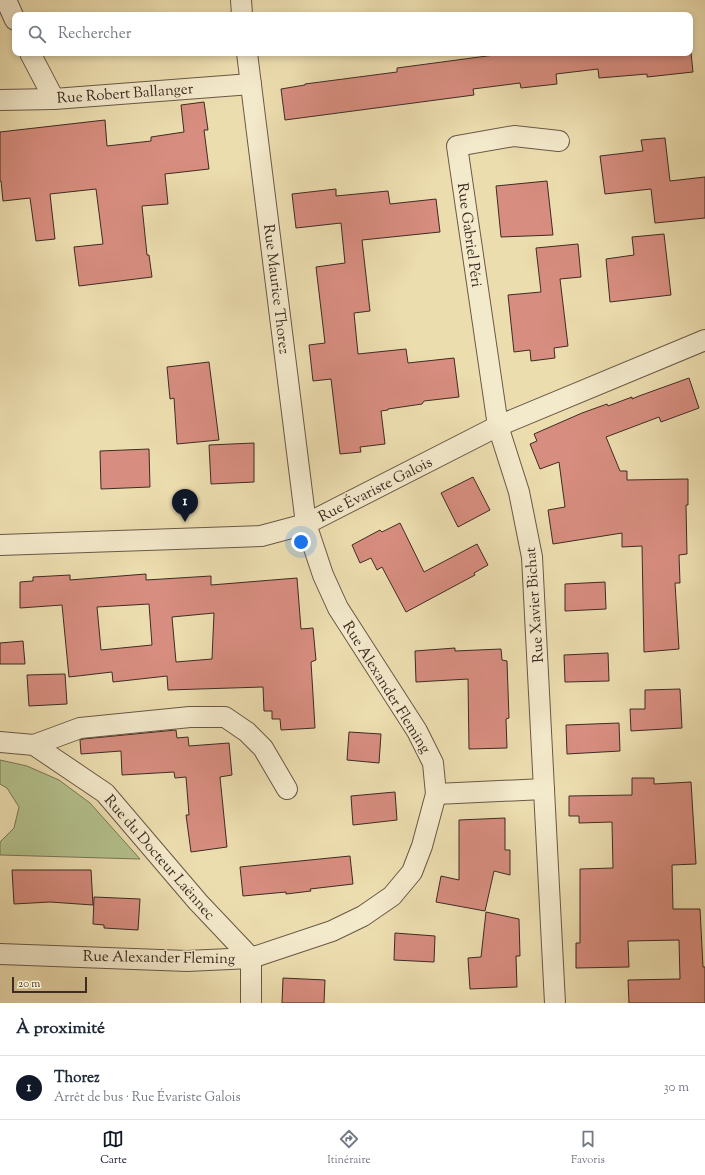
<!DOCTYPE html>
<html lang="fr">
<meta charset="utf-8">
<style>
body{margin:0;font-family:"Sorts Mill Goudy",serif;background:#f2f2f3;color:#1f2937}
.scale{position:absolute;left:12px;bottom:10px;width:75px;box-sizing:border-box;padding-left:4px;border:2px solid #3e2b23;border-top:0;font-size:11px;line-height:14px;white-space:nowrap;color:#3e2b23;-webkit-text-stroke:3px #f3e9cb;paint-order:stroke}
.you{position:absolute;left:301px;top:542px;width:14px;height:14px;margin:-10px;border:3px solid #fff;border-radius:50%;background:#1a73e8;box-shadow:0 0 0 6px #1a73e833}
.badge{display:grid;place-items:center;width:26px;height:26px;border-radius:50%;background:#111827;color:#fff;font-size:13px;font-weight:700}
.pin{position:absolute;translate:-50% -33px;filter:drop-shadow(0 1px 2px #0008)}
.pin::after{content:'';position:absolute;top:21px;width:14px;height:12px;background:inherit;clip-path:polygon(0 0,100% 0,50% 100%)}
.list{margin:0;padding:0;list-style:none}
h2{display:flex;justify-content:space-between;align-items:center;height:52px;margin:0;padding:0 16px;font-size:17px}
h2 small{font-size:13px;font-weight:400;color:#747a83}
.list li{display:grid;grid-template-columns:26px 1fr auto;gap:12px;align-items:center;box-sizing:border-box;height:64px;padding:0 16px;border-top:1px solid #e0e1e3}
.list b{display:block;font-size:15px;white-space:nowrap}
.list p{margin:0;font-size:13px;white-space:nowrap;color:#747a83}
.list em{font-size:13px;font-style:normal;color:#747a83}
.icon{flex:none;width:22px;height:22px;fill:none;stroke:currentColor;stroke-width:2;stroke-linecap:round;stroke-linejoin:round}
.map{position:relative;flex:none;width:705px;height:1003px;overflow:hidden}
.search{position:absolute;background:#fff;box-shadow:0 2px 6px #0003;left:12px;right:12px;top:12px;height:44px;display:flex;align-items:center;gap:10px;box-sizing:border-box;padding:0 14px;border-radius:8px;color:#747a83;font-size:15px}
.sheet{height:116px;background:#fff}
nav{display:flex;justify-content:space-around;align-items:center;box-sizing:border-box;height:56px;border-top:1px solid #e0e1e3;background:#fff;font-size:11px;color:#747a83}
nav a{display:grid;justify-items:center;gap:2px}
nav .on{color:#111827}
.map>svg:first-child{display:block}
.green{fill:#b4c28d;stroke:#797658}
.building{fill:#d78d7f;stroke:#3e2b23;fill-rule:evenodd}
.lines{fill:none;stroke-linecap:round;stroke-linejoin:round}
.street-casing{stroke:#6a5846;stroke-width:22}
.street{stroke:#f3e9cb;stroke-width:20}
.labels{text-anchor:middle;stroke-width:3;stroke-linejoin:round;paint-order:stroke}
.street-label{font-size:15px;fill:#3e2b23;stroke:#f3e9cb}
</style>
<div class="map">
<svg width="705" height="1003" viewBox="0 0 705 1003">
<rect width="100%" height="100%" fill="#ecddaf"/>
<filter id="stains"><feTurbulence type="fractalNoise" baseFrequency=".005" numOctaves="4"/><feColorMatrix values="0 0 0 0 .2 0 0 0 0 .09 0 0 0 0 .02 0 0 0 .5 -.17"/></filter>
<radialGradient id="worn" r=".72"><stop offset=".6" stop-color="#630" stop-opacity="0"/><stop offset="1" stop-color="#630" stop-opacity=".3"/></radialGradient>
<path class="green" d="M0 760 27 766 59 780 90 803 140 859 0 855V842L14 828 19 807 7 788 0 784Z"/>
<g class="building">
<path d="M502 53H691L693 72 647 77V74L599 78 598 69 556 74 557 84 521 88 520 83 473 89 474 95 285 120 281 89 305 85V84L397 72V68L502 54Z"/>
<path d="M204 102 208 130H204L209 169 165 174 168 204 142 206 147 255H149L152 277 79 286 74 247 103 244 96 189 50 194 55 239 36 241 30 198 3 201 1 181H0V132L105 120 107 146 151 141V137L184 132 181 105Z"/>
<path d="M665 138 670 181 705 177V218L655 223 651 189 605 194 600 156 643 151 641 140Z"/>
<path d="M547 181 553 235 501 237 496 186Z"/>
<path d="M336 189V196L388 191 390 204 436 199 440 232 362 240 370 311 354 313 358 354 406 349 408 363 454 358 459 397 424 401 422 404 388 409V410L381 411 385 444 360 447 361 452 340 454 331 379 313 381 309 345 325 343 316 267 345 263 341 223 296 228 292 194Z"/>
<path d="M664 234 671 295 610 302 606 259 634 255 632 237Z"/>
<path d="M578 244 581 277 560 279 568 346 554 348 555 358 531 361 530 350 514 352 508 295 541 292 536 248Z"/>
<path d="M209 362 219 440 177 444 174 398 170 399 167 367Z"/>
<path d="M689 378 699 408 661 422 659 417 606 437 620 471H627V480L688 479V505H686L687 554 679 555 680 583H675L679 649 644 652 642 546 622 547V533L553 544 548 510 565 507 559 462 540 469 530 444 537 441 534 434 582 413 607 404 608 406 632 397V399L639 396Z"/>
<path d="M254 443V482L211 484 209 445Z"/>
<path d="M149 449 150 487 101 489 100 451Z"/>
<path d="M473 477 490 510 458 527 441 493Z"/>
<path d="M400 523 424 572 477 544 488 565 474 573 475 575 406 612 382 567 377 570 371 558 360 563 352 545 380 530 382 532Z"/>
<path d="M146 574V580L211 576V585L297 578 301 629 313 628 316 660 311 662 315 728 281 730 280 719H272V711H264L263 687 168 690 167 676 113 682 112 672 69 677 62 605 20 608V582L33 581V577L70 575V580ZM149 604 152 645 101 650 97 607ZM214 613 212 659 176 662 172 617Z"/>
<path d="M605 582 606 609 565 611V584Z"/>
<path d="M23 641 25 664H0V643Z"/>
<path d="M455 648V651L501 649 502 660 507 661 509 718 506 719 507 748 469 749 468 679 416 682 415 651Z"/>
<path d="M608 653 609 681 565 682 564 655Z"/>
<path d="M65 674 67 704 29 706 27 675Z"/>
<path d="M680 689 682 728 631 731 630 709H645V690Z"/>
<path d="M619 723 620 751 567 754 566 725Z"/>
<path d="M176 730 177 738 188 737 189 746 229 743 232 775 220 777 227 847 191 852 186 815H189L186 777 175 778 174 772 122 775 121 751 81 754 80 740 83 739Z"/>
<path d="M349 732 381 734 379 763 347 760Z"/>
<path d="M632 778H654V784L691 782 696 864 672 865 673 909H700L703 967H705V1003H629L628 980 680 979 679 940 628 941 629 967 576 968V943H580V869L613 868 612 822 579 823V816H569V796L632 795Z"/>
<path d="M395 792 397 820 353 825 351 796Z"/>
<path d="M505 818V850H510V875L494 871 485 911 436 902 441 876 459 880V820Z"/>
<path d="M350 856 353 884 310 889 311 891 286 894V892L243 896 240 867Z"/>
<path d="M12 870H91L93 905 50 902 14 904Z"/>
<path d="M94 897 140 899 138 930 104 928V925L93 924Z"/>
<path d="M486 912 519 919 520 956H516L517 987 470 989 468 958 481 957Z"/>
<path d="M395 933 435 936 434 962 394 960Z"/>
<path d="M283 978 325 980 324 1003H282Z"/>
</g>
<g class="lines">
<defs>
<g id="street">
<path d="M6 0 15 20"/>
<path d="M241 0 242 15"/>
<path d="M30 53 54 99"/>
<path d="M0 100 54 99 251 84"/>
<path d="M0 545 261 536 306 524 498 426 705 340"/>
<path d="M0 742 34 745 105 793 198 902 251 958V1003"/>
<path d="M34 745 80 728 190 717H225L247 732 263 748 287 789"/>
<path d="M436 794 544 789"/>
<path d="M0 954 187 961 251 958 332 931 363 916 392 896 412 872 422 846 436 794 433 763 417 731 338 608 323 575 306 524 247 53"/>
<path d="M555 1003 532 557 519 492 498 426 457 146 514 136 559 141"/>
</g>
</defs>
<use href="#street" class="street-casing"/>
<use href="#street" class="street"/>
</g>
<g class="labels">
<g class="street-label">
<text transform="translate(125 93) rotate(-4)" y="5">Rue Robert Ballanger</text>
<text transform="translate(470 235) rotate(82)" y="5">Rue Gabriel Péri</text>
<text transform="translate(277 289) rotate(83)" y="5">Rue Maurice Thorez</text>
<text transform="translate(375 489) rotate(-27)" y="5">Rue Évariste Galois</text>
<text transform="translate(534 605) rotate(-94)" y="5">Rue Xavier Bichat</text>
<text transform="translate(387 687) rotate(58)" y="5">Rue Alexander Fleming</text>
<text transform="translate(160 857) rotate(49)" y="5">Rue du Docteur Laënnec</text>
<text transform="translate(159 957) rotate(1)" y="5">Rue Alexander Fleming</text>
</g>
</g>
<rect width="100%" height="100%" filter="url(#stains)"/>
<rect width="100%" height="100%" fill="url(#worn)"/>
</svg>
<div class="scale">20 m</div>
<div class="you"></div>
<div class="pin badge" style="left:185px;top:522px">1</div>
<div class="search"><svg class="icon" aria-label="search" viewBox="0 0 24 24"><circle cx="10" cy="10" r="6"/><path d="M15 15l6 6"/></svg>Rechercher</div>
</div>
<section class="sheet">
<h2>À proximité<small></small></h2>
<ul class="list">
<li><span class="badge">1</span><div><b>Thorez</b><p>Arrêt de bus · Rue Évariste Galois</p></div><em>30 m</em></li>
</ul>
</section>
<nav>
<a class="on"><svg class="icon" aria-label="map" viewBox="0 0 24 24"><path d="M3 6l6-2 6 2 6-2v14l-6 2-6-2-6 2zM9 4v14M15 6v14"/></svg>Carte</a>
<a><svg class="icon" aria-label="directions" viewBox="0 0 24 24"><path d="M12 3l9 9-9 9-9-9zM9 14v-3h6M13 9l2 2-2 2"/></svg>Itinéraire</a>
<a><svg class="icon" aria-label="saved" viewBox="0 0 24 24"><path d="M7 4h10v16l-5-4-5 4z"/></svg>Favoris</a>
</nav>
